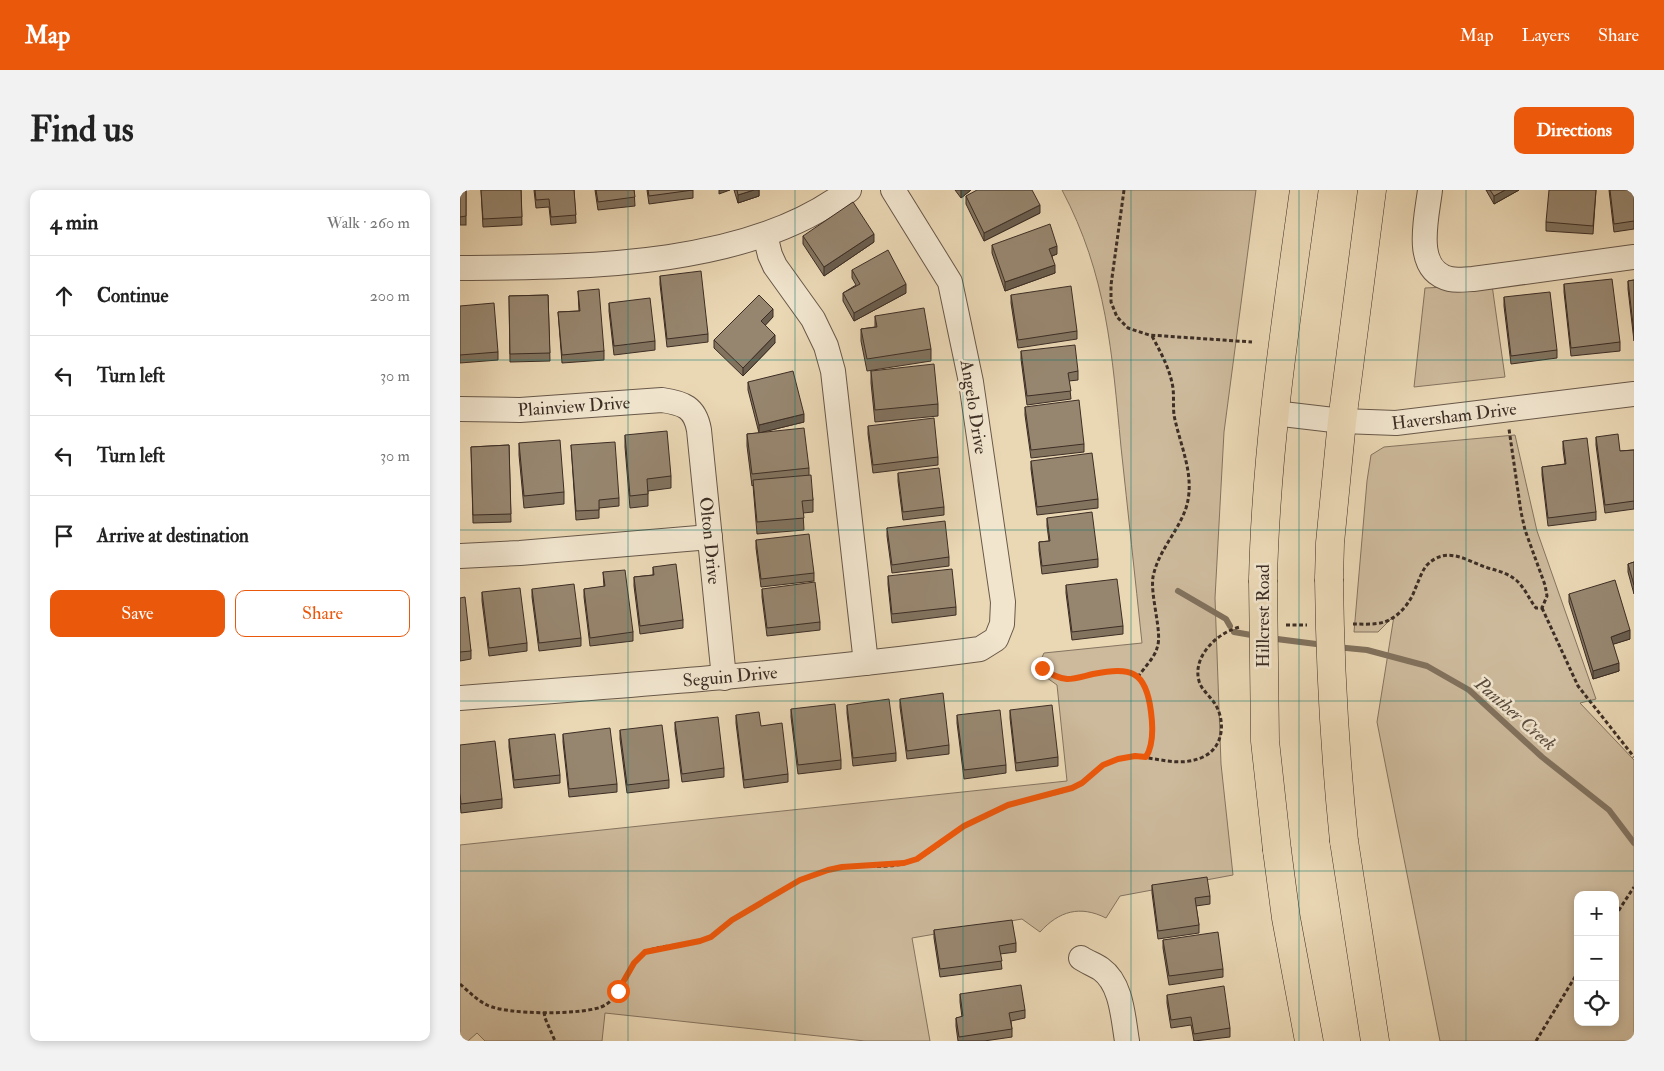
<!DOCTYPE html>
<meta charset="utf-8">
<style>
body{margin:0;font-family:"IM FELL Double Pica",serif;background:#f2f2f2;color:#222}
.controls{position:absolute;right:15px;bottom:15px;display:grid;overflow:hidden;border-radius:10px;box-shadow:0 2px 8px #0003}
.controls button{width:45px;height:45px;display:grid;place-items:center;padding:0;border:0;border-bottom:1px solid #e0e0e0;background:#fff;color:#222;font:25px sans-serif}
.stop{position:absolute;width:15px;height:15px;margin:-11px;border:4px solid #ea580c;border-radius:50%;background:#fff}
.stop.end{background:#ea580c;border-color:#fff;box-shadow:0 1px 5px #0008}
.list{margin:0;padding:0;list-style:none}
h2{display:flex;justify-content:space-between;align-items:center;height:65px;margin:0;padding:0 20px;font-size:21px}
h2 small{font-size:16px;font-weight:400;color:#767676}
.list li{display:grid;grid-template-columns:32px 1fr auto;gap:15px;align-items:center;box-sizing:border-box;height:80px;padding:0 20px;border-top:1px solid #e0e0e0}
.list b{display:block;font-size:19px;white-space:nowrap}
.list em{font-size:16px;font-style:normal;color:#767676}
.actions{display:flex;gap:10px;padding:15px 20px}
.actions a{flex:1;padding:11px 0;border:1px solid #ea580c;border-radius:10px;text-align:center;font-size:18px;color:#ea580c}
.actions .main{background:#ea580c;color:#fff}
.icon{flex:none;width:28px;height:28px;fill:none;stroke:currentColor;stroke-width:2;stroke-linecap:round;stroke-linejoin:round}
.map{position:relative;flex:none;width:1174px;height:851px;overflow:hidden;border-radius:10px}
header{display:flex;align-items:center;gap:30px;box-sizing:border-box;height:70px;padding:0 25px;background:#ea580c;color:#fff}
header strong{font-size:24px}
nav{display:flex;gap:28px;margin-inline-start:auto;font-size:18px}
.intro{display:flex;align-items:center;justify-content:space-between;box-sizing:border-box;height:120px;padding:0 30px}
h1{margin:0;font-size:35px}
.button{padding:12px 22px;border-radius:10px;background:#ea580c;color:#fff;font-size:18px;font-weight:700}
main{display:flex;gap:30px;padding:0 30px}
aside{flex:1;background:#fff;border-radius:10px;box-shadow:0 2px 8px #0003}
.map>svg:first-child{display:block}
.green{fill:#cdba9c;stroke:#857460;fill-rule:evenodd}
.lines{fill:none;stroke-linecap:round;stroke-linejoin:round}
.stream{stroke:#81715d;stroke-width:6}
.minor-casing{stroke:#685849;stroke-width:26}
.major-casing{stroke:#3d2e25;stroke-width:29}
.path{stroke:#3d2e25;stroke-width:3;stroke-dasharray:4 2.5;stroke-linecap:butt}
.minor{stroke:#f1e5ce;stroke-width:24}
.major{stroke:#ead7b4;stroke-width:28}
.major-bridge-casing{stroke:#3d2e25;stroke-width:29;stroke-linecap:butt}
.major-bridge{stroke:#ead7b4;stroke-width:28}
.wall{fill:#82735f;stroke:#3d2e25}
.shaded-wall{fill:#6a5e4e;stroke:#3d2e25}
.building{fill:#97866f;stroke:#3d2e25}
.route{stroke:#ea580c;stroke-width:6}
.grid{fill:none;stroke:#0f766e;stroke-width:1;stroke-opacity:0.55}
.labels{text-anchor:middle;stroke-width:5;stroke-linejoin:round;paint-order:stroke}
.street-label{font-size:18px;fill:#3d2e25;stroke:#f1e5ce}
.water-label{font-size:19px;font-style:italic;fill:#5a4a3c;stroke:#f1e5ce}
</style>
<header>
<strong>Map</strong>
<nav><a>Map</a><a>Layers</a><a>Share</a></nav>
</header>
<div class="intro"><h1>Find us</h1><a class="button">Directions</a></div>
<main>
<aside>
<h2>4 min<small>Walk · 260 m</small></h2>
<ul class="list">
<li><svg class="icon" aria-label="ahead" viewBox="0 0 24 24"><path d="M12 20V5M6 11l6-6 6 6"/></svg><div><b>Continue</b></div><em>200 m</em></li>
<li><svg class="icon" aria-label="left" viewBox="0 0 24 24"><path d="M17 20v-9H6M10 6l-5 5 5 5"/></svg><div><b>Turn left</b></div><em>30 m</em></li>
<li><svg class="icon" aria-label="left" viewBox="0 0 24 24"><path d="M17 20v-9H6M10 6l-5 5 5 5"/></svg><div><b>Turn left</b></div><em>30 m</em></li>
<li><svg class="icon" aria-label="arrive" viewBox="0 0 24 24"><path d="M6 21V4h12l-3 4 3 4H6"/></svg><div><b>Arrive at destination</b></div></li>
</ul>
<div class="actions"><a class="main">Save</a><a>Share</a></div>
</aside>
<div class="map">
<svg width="1174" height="851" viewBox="0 0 1174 851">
<rect width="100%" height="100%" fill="#ead7b4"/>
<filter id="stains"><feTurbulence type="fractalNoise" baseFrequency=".004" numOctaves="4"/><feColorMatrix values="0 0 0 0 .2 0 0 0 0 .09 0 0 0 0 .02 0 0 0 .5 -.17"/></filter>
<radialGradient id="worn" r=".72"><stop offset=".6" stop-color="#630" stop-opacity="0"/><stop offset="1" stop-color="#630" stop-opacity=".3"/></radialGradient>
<g class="green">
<path d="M602 0H796L764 242 755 408 761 574 773 685 660 706 646 728C620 715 599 721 580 742L562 729 452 748 470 851H405L145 823 142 851H25L17 843 8 851H0V655L607 591 597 495 576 480 584 463 682 453C675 387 668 322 661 257 652 163 647 85 602 0Z"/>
<path d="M1032 95 1045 187 954 197 965 98Z"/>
<path d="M1055 245 1077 341 1136 509 1120 513 1174 570V851H980L917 532 934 426 918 442H894L907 291 911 265 924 257ZM1118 705H1155V832H1118Z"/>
</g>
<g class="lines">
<g class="stream">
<path d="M718 401 766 429 770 436"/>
<path d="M774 442 797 446"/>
<path d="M809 448 864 455"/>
<path d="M876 457 907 460 967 476 1009 500 1082 567 1149 620 1174 653"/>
</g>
<defs>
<g id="minor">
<path d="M970 0C967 27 952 80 990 89 998 91 1006 89 1013 89L1174 67"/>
<path d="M305 45 310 65 315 76 353 129 366 156 373 181 406 473"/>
<path d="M0 78C122 77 289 78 389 0"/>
<path id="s1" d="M0 219 60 220 202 210C223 213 235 217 239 240L264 488"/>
<path id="s2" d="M814 223 882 231 936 233 1174 204"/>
<path d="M0 366 60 363 250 347"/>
<path id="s3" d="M0 508C174 495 348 482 520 459L536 449 542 434 543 412 511 192 490 92 433 0"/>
<path d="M621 768C627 772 635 775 641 779 662 794 663 828 667 851"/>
</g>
<g id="major">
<path d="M869 389 870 353 882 231 912 0"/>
<path d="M803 390C806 259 826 130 844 0"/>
<path d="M884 651 915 851"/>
<path d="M817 660 826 728 849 851"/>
</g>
</defs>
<use href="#minor" class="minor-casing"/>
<use href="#major" class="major-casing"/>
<g class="path">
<path d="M664 0 651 95V112L657 127 668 138 689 145 792 152"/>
<path d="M1082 418 1118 496 1174 567"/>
<path d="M893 434C903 434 915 435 924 432 938 428 951 412 955 399 959 391 961 382 967 375 987 355 1007 371 1028 378 1039 381 1047 383 1056 390 1065 398 1069 409 1076 418H1082L1087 406 1085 395 1065 340 1061 322 1049 239"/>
<path d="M826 435H847"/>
<path d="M575 474C585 480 594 487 606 489 615 490 623 486 632 485 671 477 686 480 691 522 693 536 694 554 686 567"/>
<path d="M678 487C683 479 695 467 697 458 703 444 690 406 693 387 698 361 718 342 726 318 736 286 720 256 714 225 713 216 714 207 713 198 710 179 701 163 692 146"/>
<path d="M1155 726 1174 697"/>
<path d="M0 794C9 802 17 810 27 815 47 825 120 825 141 817 164 808 164 776 184 763 199 753 233 757 252 747 259 742 264 735 271 731 280 724 291 719 301 713 315 705 329 695 344 689 357 684 369 678 382 677 405 675 436 680 457 669 473 661 487 648 502 638 515 629 532 622 547 616 568 607 593 607 614 597 631 589 641 573 660 568 689 562 714 580 743 567 765 557 766 528 753 511 748 504 741 499 739 491 732 466 758 442 780 437"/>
<path d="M84 822 85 828 95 851"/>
<path d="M1076 851 1118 782"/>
</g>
<use href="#minor" class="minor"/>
<use href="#major" class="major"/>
<defs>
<g id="major-bridge">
<path d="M869 389C870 477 875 564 884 651"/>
<path d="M803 390 805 551 817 660"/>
</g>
</defs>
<use href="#major-bridge" class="major-bridge-casing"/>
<use href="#major-bridge" class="major-bridge"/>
</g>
<g class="wall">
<rect x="0" y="0" width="6" height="35"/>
<path d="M21 0H61L62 35 23 37Z"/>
<path d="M74 0H114L116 33 91 35 89 17 76 18Z"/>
<path d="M135 0H174L175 16 138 20Z"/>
<path d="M187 0H233V8L189 14Z"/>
<path d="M274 0H299V6L278 13Z"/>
<path d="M495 0H511L501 8Z"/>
<path d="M1026 0H1059L1034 14Z"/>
<path d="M1136 0 1133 44 1086 41V32Z"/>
<path d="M1149 0H1174V39L1154 42Z"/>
<path d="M506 6 580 23 524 51 506 14Z"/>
<path d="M343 46 414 52 364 86 343 54Z"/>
<path d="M532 55 597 64 592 66 595 83 545 101 532 63Z"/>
<path d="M392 80 446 103 394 131 383 111V103L396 95 392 88Z"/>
<path d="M200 86 248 144V152L207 157 200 94Z"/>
<path d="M1174 90V151L1168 99V91Z"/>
<path d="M1104 94 1160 152V161L1111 166 1104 102Z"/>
<path d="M118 101 144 161V170L102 173 98 122 119 121Z"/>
<path d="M88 105 90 171 50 172 49 106Z"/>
<path d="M551 105 617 141V149L558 158 551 113Z"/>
<path d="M1044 107 1097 160V168L1051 174 1044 116Z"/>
<path d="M149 113 195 151V160L154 165 149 121Z"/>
<path d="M0 116 38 162V170L0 173Z"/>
<path d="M415 126 471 159V171L407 181 401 151V139L415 137Z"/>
<path d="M313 127 305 135 315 153 283 186 254 158V150Z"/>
<path d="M561 161 618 181V190L609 191 611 209 567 215 561 169Z"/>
<path d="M411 181 478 214V226L415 232 411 193Z"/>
<path d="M288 192 344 232 299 243 349 278V285L353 310V322L343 323 344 340 297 344 293 295 292 296 287 256V244L299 243 288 200Z"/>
<path d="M565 217 624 254V262L571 268 565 225Z"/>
<path d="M408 236 478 267V275L413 283 408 244Z"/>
<path d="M165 245 211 286V298L188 301V316L170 318 165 257Z"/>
<path d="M1136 247 1160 261 1174 260V319L1145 323 1136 255Z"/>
<path d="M1103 251 1136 322V330L1088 336 1082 285V277L1105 274 1103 259Z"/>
<path d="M59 253 104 302V314L64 318 59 265Z"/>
<path d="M49 255 51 332 13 333 11 257Z"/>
<path d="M111 255 159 308V316L139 318V328L116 330Z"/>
<path d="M571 271 638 309V318L577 325 571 279Z"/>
<path d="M438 283 484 317V325L443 330 438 291Z"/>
<path d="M587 328 638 369V377L582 384 579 360V352L589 351 587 336Z"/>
<path d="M427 338 489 367V376L432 383 427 346Z"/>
<path d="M296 350 354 383V391L301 397 296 358Z"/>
<path d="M1174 372V404L1168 382V374Z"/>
<path d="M193 377 223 430V438L180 444 174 396V387L193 385Z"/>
<path d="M143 382 173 442V451L130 456 124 407V399L144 397Z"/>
<path d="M428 386 496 417V425L432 433 428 394Z"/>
<path d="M606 395 663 436V444L612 450 606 403Z"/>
<path d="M72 399 121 448V456L79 461 72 407Z"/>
<path d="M302 399 360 432V440L307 446 302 407Z"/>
<path d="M22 402 67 453V461L29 466 22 411Z"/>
<path d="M1109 404 1170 449 1153 454 1159 481 1133 489 1109 412Z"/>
<path d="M0 408 11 461V469L0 471Z"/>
<path d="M440 509 489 555V564L447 569 440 517Z"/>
<path d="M387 515 436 563V571L393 576 387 523Z"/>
<path d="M331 519 381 570V579L338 584 331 527Z"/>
<path d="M550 520 598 567V576L556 581 550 528Z"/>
<path d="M276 525 328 584V592L284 598 276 533Z"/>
<path d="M497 525 546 575V583L504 589 497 533Z"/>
<path d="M215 532 264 578V587L222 592 215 540Z"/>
<path d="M160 540 209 590V598L167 603 160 549Z"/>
<path d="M103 544 157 594V602L109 607 103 552Z"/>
<path d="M49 549 100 585V593L54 598 49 557Z"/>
<path d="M0 555 42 609V618L1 623 0 611Z"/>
<path d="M692 695 750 706V714L736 716 739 735V743L698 749 692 703Z"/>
<path d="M474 740 556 753V762L540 764 542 779 480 787 474 748Z"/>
<path d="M703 750 763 779V787L709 795 703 758Z"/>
<path d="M500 804 565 820V828L551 831 552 839V847L524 851H498L496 836V828L502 827 500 812Z"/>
<path d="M707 805 770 838V847L734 851 731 835 711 838 707 813Z"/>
</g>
<g class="shaded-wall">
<path d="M259 0H270L259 4Z"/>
<path d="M294 0H299V6L278 13V5Z"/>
<path d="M501 0H511L501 8Z"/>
<path d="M1045 0H1059L1034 14V6Z"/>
<path d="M580 15V23L524 51V43Z"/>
<path d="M414 44V52L364 86V77Z"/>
<path d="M597 56V64L589 67V59Z"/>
<path d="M595 75V83L545 101V92Z"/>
<path d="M446 94V103L394 131V123Z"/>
<path d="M313 119V127L301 140V131Z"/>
<path d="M315 145V153L283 186V178Z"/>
<path d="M344 224V232L299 243V235Z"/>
<path d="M1170 440V449L1151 455V447Z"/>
<path d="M1159 473V481L1133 489V481Z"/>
</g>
<g class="building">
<path d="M0 0H6V26L0 27Z"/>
<path d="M21 0H61L62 27 23 29Z"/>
<path d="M75 0H114L116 25 91 27 89 9 76 10Z"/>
<path d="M136 0H174L175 7 138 12Z"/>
<path d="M188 0H233L189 6Z"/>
<path d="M277 0H294L278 5Z"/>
<path d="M517 0H572L580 15 524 43 506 6Z"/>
<path d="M1030 0H1045L1034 6Z"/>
<path d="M1089 0H1136L1133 36 1086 32Z"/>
<path d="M1150 0H1174V31L1154 34Z"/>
<path d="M393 12 414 44 364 77 343 46Z"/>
<path d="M590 34 597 56 589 59 595 75 545 92 532 55Z"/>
<path d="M428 60 446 94 394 123 383 103 400 94 392 80Z"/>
<path d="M241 81 248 144 207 149 200 86Z"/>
<path d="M1152 89 1160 152 1111 158 1104 94Z"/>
<path d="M1174 90V143L1168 91Z"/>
<path d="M611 96 617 141 558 150 551 105Z"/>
<path d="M139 99 144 161 102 165 98 122 120 121 118 101Z"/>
<path d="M1090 102 1097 160 1051 166 1044 107Z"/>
<path d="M88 105 90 163 50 164 49 106Z"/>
<path d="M299 105 313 119 301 131 315 145 283 178 254 150Z"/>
<path d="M190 108 195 151 154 156 149 113Z"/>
<path d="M34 113 38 162 0 165V116Z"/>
<path d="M464 118 471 159 407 169 401 139 417 137 415 126Z"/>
<path d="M615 155 618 181 608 183 611 201 567 206 561 161Z"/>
<path d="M474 174 478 214 415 220 411 181Z"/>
<path d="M333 181 344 224 299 235 288 192Z"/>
<path d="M619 210 624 254 571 260 565 217Z"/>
<path d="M474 228 478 267 413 275 408 236Z"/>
<path d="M344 238 349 278 292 284 287 244Z"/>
<path d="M207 241 211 286 187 289 188 304 170 306 165 245Z"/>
<path d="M1158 244 1160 261 1174 260V311L1145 315 1136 247Z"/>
<path d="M1127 248 1136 322 1088 328 1082 277 1106 274 1103 251Z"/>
<path d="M100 250 104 302 64 306 59 253Z"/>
<path d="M155 252 159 308 139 310V320L116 321 111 255Z"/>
<path d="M49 255 51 324 13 325 11 257Z"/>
<path d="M632 263 638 309 577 317 571 271Z"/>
<path d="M479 278 484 317 443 322 438 283Z"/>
<path d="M351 285 353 310 342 311 344 328 297 332 293 290Z"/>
<path d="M632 322 638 369 582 376 579 352 590 351 587 328Z"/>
<path d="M485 331 489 367 432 375 427 338Z"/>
<path d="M349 344 354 383 301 389 296 350Z"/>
<path d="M1174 372V395L1168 374Z"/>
<path d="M216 374 223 430 180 436 174 387 194 385 193 377Z"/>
<path d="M492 379 496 417 432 424 428 386Z"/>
<path d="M165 380 173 442 130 448 124 399 145 396 143 382Z"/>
<path d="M657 389 663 436 612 442 606 395Z"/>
<path d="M1155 390 1170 440 1151 447 1159 473 1133 481 1109 404Z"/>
<path d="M355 392 360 432 307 438 302 399Z"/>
<path d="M114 394 121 448 79 453 72 399Z"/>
<path d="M60 398 67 453 29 458 22 402Z"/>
<path d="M5 407 11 461 0 462V408Z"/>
<path d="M483 503 489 555 447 561 440 509Z"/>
<path d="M429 509 436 563 393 568 387 515Z"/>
<path d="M375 514 381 570 338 575 331 519Z"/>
<path d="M592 515 598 567 556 573 550 520Z"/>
<path d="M540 520 546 575 504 580 497 525Z"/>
<path d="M299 522 301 536 322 533 328 584 284 590 276 525Z"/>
<path d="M258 527 264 578 222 584 215 532Z"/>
<path d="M202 535 209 590 167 595 160 540Z"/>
<path d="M150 538 157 594 109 599 103 544Z"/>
<path d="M95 544 100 585 54 590 49 549Z"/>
<path d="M35 551 42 609 1 614 0 603V555Z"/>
<path d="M747 687 750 706 735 708 739 735 698 741 692 695Z"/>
<path d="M552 730 556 753 539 756 542 771 480 779 474 740Z"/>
<path d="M758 742 763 779 709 786 703 750Z"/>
<path d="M561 795 565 820 549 823 552 839 499 847 496 828 503 826 500 804Z"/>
<path d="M764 796 770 838 734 844 731 827 711 830 707 805Z"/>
</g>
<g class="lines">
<path class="route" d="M158 801 174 773 185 762 240 751 251 747 272 730 340 690 368 680 382 677 444 673 457 669 504 636 548 615 612 598 622 593 643 575 658 569 675 566 686 567C694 554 693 537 691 522 686 480 671 477 633 484 624 486 616 489 607 489 597 488 590 484 582 478"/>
</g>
<path class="grid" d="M168 0V851M335 0V851M503 0V851M671 0V851M839 0V851M1006 0V851M0 170H1174M0 340H1174M0 511H1174M0 681H1174"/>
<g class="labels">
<g class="street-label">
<text dy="6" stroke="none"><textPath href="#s1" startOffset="114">Plainview Drive</textPath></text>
<text transform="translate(514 217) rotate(81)" y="6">Angelo Drive</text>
<text dy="6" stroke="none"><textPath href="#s2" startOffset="181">Haversham Drive</textPath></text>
<text dy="6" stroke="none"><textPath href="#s1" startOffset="366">Olton Drive</textPath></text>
<text transform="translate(803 426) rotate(-90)" y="6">Hillcrest Road</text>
<text dy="6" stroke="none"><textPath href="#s3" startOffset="271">Seguin Drive</textPath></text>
</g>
<g class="water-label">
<text transform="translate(1056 523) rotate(41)" y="7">Panther Creek</text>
</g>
</g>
<rect width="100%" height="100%" filter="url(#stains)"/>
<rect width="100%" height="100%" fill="url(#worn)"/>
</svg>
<div class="controls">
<button>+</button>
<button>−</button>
<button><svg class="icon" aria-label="locate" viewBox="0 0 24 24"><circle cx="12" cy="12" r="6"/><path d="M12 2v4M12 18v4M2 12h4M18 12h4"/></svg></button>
</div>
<div class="stop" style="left:158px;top:801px"></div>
<div class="stop end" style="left:582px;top:478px"></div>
</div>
</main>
